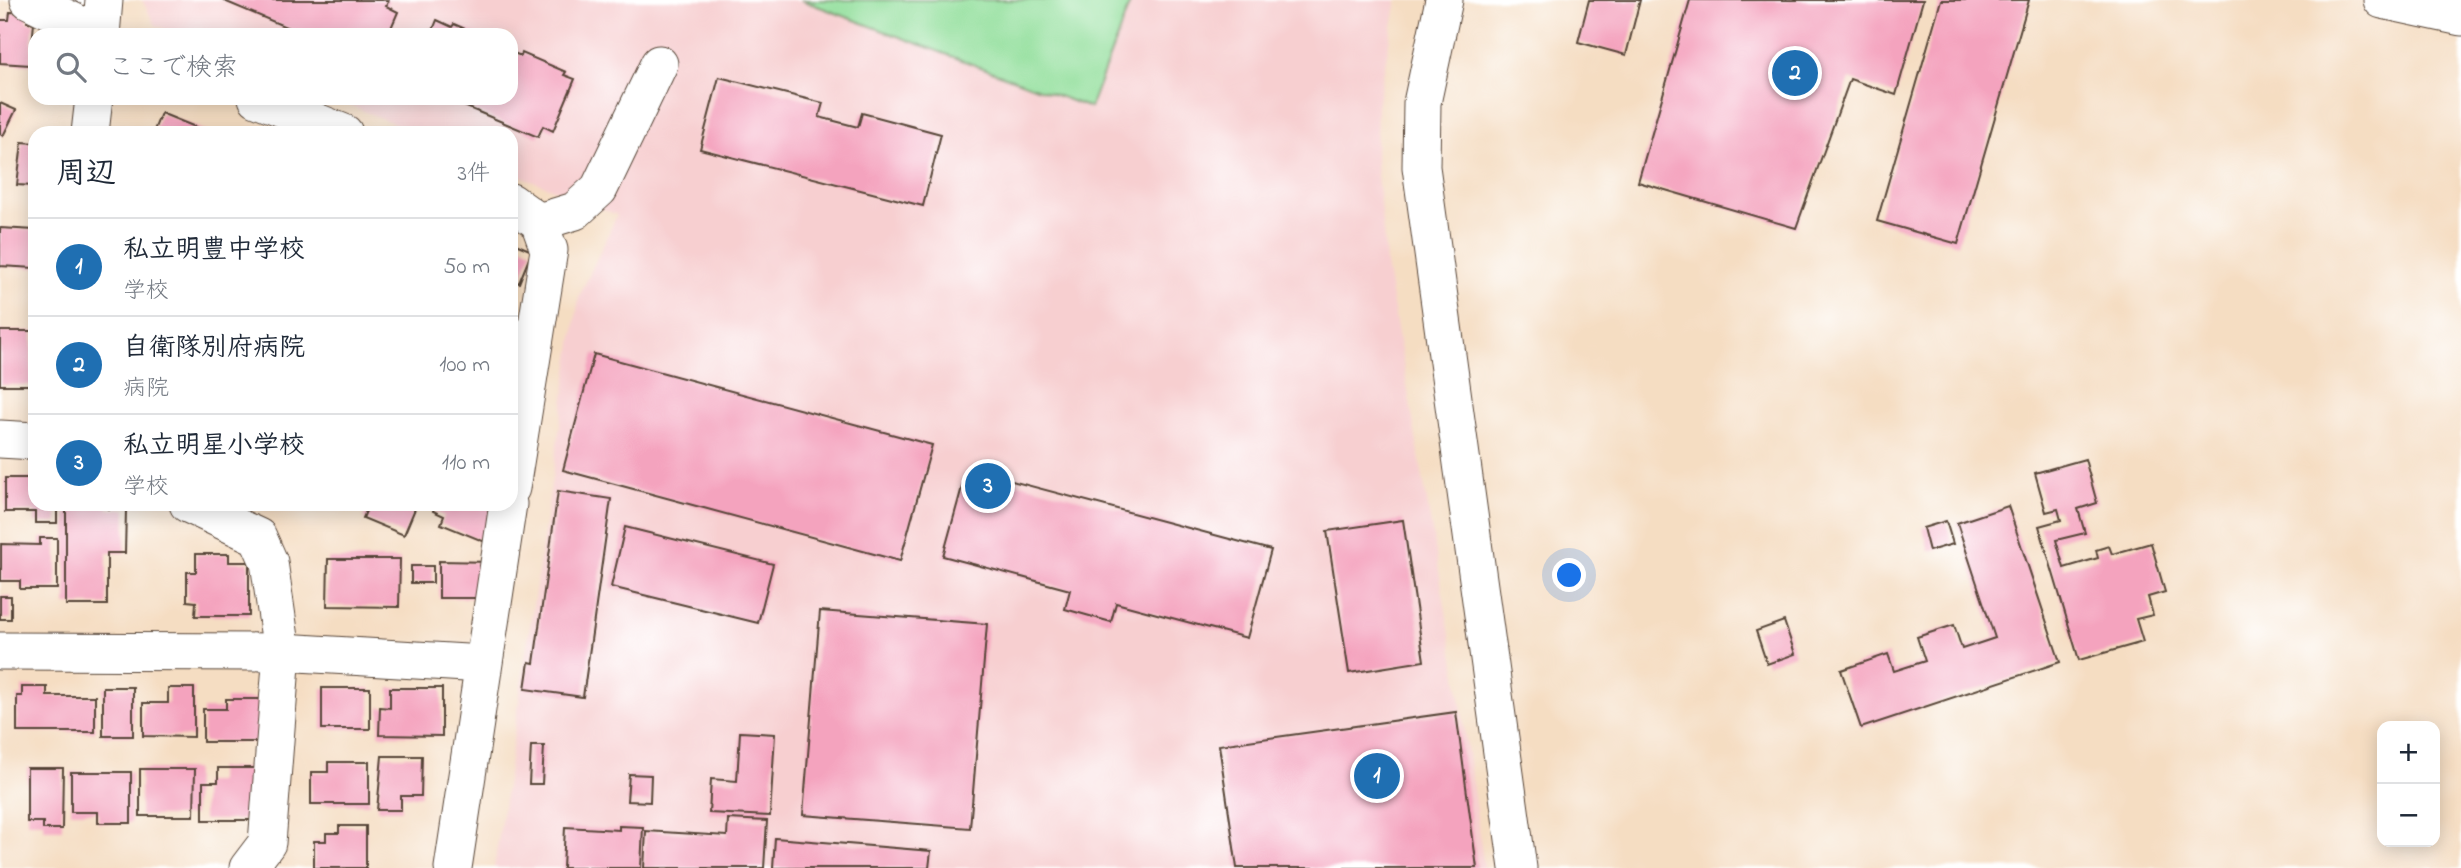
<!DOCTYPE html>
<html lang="ja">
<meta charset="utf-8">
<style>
body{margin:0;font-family:"Indie Flower","Klee One",sans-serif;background:#f2f2f3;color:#1f2937}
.controls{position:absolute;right:21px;bottom:21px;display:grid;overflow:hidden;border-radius:14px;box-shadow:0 4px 18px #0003}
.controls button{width:63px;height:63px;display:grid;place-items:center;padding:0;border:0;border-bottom:2px solid #e0e1e3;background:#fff;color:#1f2937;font:35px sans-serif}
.you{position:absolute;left:1570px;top:576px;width:24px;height:24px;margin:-18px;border:5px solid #fff;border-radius:50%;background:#1a73e8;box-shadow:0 0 0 10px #1a73e833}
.badge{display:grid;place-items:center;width:46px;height:46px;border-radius:50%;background:#1f6fb2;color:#fff;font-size:23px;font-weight:700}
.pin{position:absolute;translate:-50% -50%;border:4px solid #fff;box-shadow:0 2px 7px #0006}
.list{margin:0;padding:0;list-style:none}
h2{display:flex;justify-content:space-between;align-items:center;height:91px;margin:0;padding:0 28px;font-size:30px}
h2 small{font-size:23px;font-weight:400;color:#747a83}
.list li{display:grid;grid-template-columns:46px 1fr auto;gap:21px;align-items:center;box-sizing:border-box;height:98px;padding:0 28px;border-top:2px solid #e0e1e3}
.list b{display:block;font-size:26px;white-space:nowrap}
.list p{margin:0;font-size:23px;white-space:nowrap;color:#747a83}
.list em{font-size:23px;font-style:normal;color:#747a83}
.icon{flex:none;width:38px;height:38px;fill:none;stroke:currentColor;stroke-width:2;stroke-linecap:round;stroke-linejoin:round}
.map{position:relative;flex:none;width:2461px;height:868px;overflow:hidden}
.search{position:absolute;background:#fff;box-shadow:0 4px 18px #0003;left:28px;top:28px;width:490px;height:77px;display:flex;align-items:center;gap:18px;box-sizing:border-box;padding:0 24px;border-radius:21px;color:#747a83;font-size:26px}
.panel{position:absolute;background:#fff;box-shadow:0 4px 18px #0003;left:28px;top:126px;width:490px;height:385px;border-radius:21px}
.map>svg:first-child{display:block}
.built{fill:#f7cfd0}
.green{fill:#93df9c;stroke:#67845d;stroke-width:2}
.building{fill:#f4a3be}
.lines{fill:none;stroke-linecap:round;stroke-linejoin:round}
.minor-casing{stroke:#574537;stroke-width:39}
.minor{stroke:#fff;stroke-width:37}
</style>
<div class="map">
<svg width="2461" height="868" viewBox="0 0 2461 868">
<rect width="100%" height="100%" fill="#fff"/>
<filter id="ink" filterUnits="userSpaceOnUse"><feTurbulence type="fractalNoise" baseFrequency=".0143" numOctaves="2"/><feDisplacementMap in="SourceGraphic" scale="14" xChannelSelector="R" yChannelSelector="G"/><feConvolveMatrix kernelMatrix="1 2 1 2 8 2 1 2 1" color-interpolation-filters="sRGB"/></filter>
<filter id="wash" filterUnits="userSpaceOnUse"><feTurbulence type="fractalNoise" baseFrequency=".00686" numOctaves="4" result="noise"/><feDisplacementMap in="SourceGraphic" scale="28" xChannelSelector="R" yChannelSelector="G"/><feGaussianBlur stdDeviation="1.57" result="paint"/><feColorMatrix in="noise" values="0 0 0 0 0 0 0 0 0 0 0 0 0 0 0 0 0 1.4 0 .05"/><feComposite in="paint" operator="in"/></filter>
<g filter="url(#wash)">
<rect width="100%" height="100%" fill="#f5ddc2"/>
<path class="built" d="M142 0H1397L1377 107 1376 164 1387 270 1457 675 1484 868H494L579 297 617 215 511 172V133H417L332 98H511V35H179L155 25Z"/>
<path class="green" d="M801 0H1131L1090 108Z"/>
<g id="blocks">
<g class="building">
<path d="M222 0H389L386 6 398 12 388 35H305Z"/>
<path d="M1589 0H1640L1626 55 1578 42Z"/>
<path d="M1690 0H1923L1896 95 1850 79 1796 228 1638 182Z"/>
<path d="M1941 0H2029L1958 244 1877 221Z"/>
<path d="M10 12 27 13V22L34 23 30 65 0 63V20H9Z"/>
<path d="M437 20 452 27 454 24 479 35H431Z"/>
<path d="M511 52 521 56 522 53 566 72 564 75 575 79 553 131 543 126 538 137 445 98H511Z"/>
<path d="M719 77 823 103 819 117 858 127 862 113 941 134 923 206 700 149Z"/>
<path d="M0 103 16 110 3 136 0 134Z"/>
<path d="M161 113 210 133H153Z"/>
<path d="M22 142 35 143 34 186 17 185Z"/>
<path d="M0 228 35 230V268L0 266Z"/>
<path d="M511 242 532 251 519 283 511 280Z"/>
<rect x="0" y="331" width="32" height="54"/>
<path d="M594 354 932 445 900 561 563 470Z"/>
<path d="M2085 459 2097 503 2078 509 2085 533 2056 540 2064 568 2098 558 2096 550 2109 546 2112 554 2151 543 2165 592 2148 597 2153 615 2136 619 2143 642 2079 660 2039 526 2061 520 2058 509 2046 512 2035 473Z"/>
<path d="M967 469 1271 550 1247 638 1116 603 1111 622 1065 609 1070 590 943 556Z"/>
<path d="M5 478H35V504H57V523H35V512H5Z"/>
<path d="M558 491 611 499 583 697 525 689 529 662 534 663Z"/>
<path d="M66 504H108V509H126L125 553H107V605H66Z"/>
<path d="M369 504H417L404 535 363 518Z"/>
<path d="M435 504H501L490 544 441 524 444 516 433 511Z"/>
<path d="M2008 506 2060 662 1861 728 1841 670 1888 654 1894 671 1925 661 1917 637 1954 625 1962 649 1995 638 1957 523Z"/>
<path d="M1403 520 1424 661 1349 673 1327 531Z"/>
<path d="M1946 521 1953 544 1929 551 1923 528Z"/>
<path d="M625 527 773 564 758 623 611 587Z"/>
<path d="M40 538H57V589H20V581H1V544L40 545Z"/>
<path d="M196 554H229V562H249V616H195L196 602 187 601V572H196Z"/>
<path d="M328 559H400L399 607 327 606Z"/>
<path d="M439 561 492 562V598H439Z"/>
<rect x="411" y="566" width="22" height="17"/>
<rect x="0" y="596" width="11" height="23"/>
<path d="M820 611 987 624 970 828 803 815Z"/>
<path d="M1784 621 1795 654 1767 664 1756 631Z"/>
<path d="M22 687H47V696H95V732H17V696H22Z"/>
<rect x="103" y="687" width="30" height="49"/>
<path d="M168 688H194V737L143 736V703H168Z"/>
<rect x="322" y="688" width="48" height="41"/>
<path d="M390 688H442V736L379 735 380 707 390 708Z"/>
<path d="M226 699H260V742H203V709H226Z"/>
<path d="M1456 712 1477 868H1237L1219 745Z"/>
<path d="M740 732 775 734 770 816 709 813 711 779 737 781Z"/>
<path d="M531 746H544L542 784H529Z"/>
<path d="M382 756H422L421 796H401V810H377Z"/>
<path d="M328 762H369V804H311V772H328Z"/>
<path d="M27 768H63L62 829H43V822H27Z"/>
<path d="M218 768H261L260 820H203V782H218Z"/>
<path d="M140 769H195L194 816H140Z"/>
<path d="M71 772H131V823H98V812H71Z"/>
<path d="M629 774 651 775 650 802 627 801Z"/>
<path d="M728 819 767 821 764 868H644L646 831 727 836Z"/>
<path d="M339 826H366V868H314V841H326V833H339Z"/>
<path d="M619 826 643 827 641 868H563L565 827 619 830Z"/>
<path d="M775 838 931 851 929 868H773Z"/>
</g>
</g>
</g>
<g filter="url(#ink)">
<use href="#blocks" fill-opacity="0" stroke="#574537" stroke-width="2"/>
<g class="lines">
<defs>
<g id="minor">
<path d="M29 0 101 35"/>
<path d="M1444 0 1422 103 1421 167 1518 868"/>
<path d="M2382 0 2461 17"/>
<path d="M101 35 104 0"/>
<path d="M257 98 344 133"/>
<path d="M90 133 94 98"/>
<path d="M511 202 539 222 549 250 511 488"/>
<path d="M539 222 575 211 599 189 659 64"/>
<path d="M0 439 35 441"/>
<path d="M188 504 258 537 269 562 282 652 267 843 248 868"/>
<path d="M0 651 282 652 483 664"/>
<path d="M453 868 508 504"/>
</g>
</defs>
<use href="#minor" class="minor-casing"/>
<use href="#minor" class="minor"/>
</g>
</g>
</svg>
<div class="controls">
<button>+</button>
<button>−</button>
</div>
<div class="you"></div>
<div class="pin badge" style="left:1377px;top:776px">1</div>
<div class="pin badge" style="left:1795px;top:73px">2</div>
<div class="pin badge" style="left:988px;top:486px">3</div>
<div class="search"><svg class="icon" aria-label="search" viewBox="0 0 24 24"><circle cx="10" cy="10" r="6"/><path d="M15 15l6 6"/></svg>ここで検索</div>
<section class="panel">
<h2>周辺<small>3件</small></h2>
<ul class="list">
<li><span class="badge">1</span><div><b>私立明豊中学校</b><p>学校</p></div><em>50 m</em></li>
<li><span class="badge">2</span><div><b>自衛隊別府病院</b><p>病院</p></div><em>100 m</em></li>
<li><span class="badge">3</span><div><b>私立明星小学校</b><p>学校</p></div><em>110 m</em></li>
</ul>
</section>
</div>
